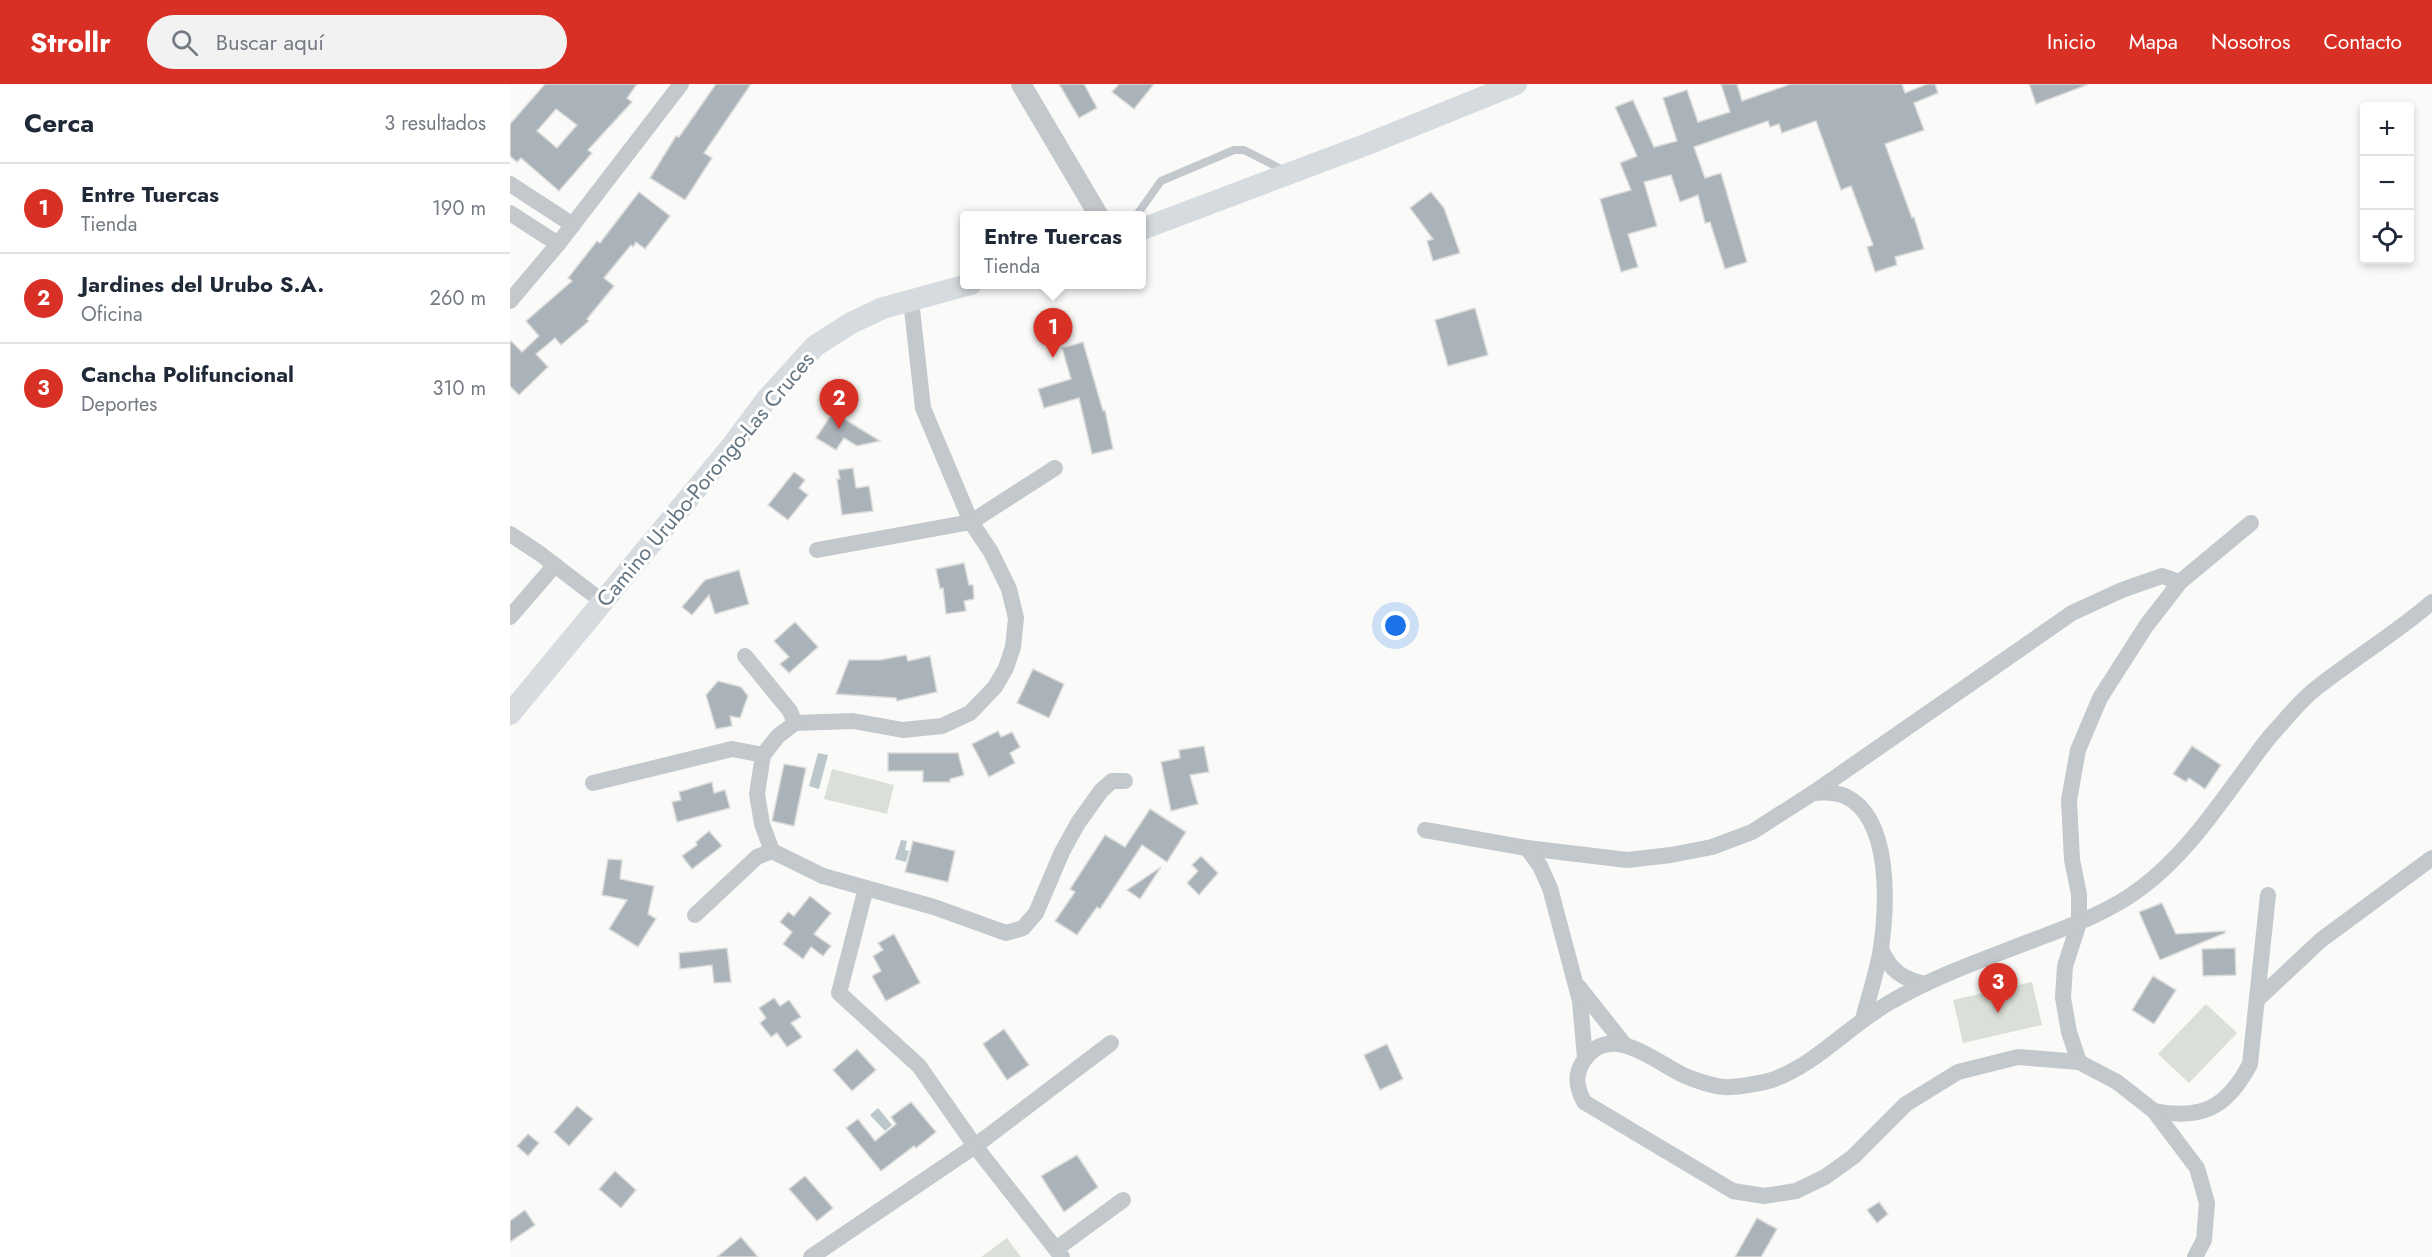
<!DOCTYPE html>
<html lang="es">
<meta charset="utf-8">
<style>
body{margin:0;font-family:Jost,sans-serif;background:#f2f2f3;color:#1f2937}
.controls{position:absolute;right:18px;top:18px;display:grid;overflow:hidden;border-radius:6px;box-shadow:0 3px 9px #0003}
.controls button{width:54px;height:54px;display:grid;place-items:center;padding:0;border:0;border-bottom:2px solid #e0e1e3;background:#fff;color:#1f2937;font:30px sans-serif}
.you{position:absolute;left:886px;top:542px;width:21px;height:21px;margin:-15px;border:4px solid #fff;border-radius:50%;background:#1a73e8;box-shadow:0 0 0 9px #1a73e833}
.badge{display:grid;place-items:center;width:39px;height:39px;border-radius:50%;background:#d93025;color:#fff;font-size:20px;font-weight:700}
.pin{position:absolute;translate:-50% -50px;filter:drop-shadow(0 2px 3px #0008)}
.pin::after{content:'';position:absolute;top:32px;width:21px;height:18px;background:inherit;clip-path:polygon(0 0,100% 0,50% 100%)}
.popup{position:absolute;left:450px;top:127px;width:186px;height:78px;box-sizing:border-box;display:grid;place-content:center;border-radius:6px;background:#fff;filter:drop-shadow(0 2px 4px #0005);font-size:20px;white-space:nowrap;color:#747a83}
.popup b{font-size:22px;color:#1f2937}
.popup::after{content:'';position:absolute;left:50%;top:100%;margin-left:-12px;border:12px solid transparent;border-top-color:#fff}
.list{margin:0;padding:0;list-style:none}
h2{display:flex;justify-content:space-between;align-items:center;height:78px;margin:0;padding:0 24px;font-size:26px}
h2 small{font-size:20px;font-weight:400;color:#747a83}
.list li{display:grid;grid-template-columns:39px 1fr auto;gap:18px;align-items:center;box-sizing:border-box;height:90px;padding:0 24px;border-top:2px solid #e0e1e3}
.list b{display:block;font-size:22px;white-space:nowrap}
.list p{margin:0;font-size:20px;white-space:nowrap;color:#747a83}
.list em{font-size:20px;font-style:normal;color:#747a83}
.icon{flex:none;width:33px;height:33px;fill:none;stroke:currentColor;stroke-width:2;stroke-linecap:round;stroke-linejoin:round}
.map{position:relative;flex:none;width:1922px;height:1173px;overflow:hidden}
header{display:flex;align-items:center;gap:36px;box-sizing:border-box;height:84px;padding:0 30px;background:#d93025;color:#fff}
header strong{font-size:28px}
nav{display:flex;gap:33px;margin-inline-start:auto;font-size:21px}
.search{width:420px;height:54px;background:#f2f2f3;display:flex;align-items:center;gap:15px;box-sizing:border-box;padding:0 21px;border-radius:33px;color:#747a83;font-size:22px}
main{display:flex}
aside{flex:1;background:#fff}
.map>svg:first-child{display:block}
.green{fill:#dadfd7}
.water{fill:#bbc7cb}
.building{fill:#aab3b9;stroke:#dcdcda;stroke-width:1.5;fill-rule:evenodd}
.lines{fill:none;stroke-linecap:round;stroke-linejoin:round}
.service{stroke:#c3c8cc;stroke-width:8}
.minor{stroke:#c3c8cc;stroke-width:16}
.tertiary{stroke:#c3c8cc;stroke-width:20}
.secondary{stroke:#d6dbdf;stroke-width:22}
.labels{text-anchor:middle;stroke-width:6;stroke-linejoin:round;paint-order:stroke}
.street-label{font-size:22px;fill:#657683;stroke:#fff}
</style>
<header>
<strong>Strollr</strong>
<div class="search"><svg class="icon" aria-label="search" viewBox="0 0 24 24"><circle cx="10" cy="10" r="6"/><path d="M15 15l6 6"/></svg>Buscar aquí</div>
<nav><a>Inicio</a><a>Mapa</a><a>Nosotros</a><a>Contacto</a></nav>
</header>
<main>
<aside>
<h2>Cerca<small>3 resultados</small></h2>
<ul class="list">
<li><span class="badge">1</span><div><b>Entre Tuercas</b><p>Tienda</p></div><em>190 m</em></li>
<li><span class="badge">2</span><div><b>Jardines del Urubo S.A.</b><p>Oficina</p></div><em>260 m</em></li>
<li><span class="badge">3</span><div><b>Cancha Polifuncional</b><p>Deportes</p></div><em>310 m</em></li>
</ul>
</aside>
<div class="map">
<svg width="1922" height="1173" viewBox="0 0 1922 1173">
<rect width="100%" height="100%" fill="#fafaf8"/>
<g class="green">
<path d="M322 685 384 701 377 730 314 715Z"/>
<path d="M1522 898 1532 941 1453 959 1443 916Z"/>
<path d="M1696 920 1727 949 1679 999 1648 970Z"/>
<path d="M497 1154 511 1173H471Z"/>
</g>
<g class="water">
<path d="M308 669 318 671 309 705 299 702Z"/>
<path d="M391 756 397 757 395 766 399 767 396 778 385 775Z"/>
<path d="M368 1024 382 1041 375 1047 360 1031Z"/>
</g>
<g class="building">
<path d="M35 0H127L117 14 122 18 78 66 82 69 49 107 11 74 7 78 0 72V40ZM46 25 67 41 47 64 27 47Z"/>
<path d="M206 0H241L194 69 202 74 175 116 140 94 166 52 169 53Z"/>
<path d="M549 0H574L587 24 569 34Z"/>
<path d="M609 0H644L624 25 602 8Z"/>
<path d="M1211 0H1227L1232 17 1281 0H1392L1395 9 1417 0H1425L1428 9 1404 19 1414 46 1375 60 1402 134 1404 133 1414 165 1385 173 1387 181 1365 188 1357 163 1363 161 1341 102 1331 106 1306 37 1272 49 1269 40 1260 43 1258 37 1184 63 1195 94 1211 89 1237 178 1215 185 1200 138 1195 139 1188 111 1170 118 1161 91 1134 98 1147 142 1118 150 1128 183 1111 188 1090 115 1121 106 1110 79 1127 72 1105 23 1123 16 1144 63 1167 57 1153 14 1177 6 1188 38 1220 28Z"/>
<path d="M1519 0H1577V1L1526 20Z"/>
<path d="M129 108 160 132 135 165 126 158 123 163 121 161 94 194 104 202 77 235 79 237 51 261 45 254 26 270 38 283 9 311 0 302V256L12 268 29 252 16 237 62 197 58 194 87 157 90 159Z"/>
<path d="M921 108 934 124 950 169 923 177 917 157 923 155 900 124Z"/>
<path d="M965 224 978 271 938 282 925 236Z"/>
<path d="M573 258 593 327 595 326 603 365 582 370 569 314 534 324 528 305 561 295 552 264Z"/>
<path d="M323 328 370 357 347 362 334 354 326 366 306 354Z"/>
<path d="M343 384 346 404 359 402 363 427 332 431 327 395H330L328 386Z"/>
<path d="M284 388 295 396 289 404 298 411 278 436 258 421Z"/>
<path d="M454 479 459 501H463L464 515 454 517 456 527 436 530 433 504 430 505 426 485Z"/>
<path d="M229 486 239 520 205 530 199 511 182 531 172 523 195 496Z"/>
<path d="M285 538 308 563 279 589 270 580 279 573 264 557Z"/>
<path d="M396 571 398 577 420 572 427 608 387 617 386 614 326 610 339 576H370Z"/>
<path d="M523 585 554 600 539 634 507 619Z"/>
<path d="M208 597 231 603 238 612 230 634 220 632 222 642 206 645 196 611Z"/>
<path d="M488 647 491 653 502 648 510 663 500 669 505 679 479 693 462 660Z"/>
<path d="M694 662 699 688 680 691 688 720 661 727 651 678 670 674 669 666Z"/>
<path d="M1682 662 1711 681 1695 705 1679 694 1676 698 1663 690Z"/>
<path d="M378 669H448L454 691 440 695V698H413V687H378Z"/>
<path d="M274 680 296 684 284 742 262 737Z"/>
<path d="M202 698 204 709 215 706 220 724 167 738 162 718 171 716 169 708Z"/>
<path d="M640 725 676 748 657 778 632 761 590 825 587 823 567 851 545 837 565 808 560 805 595 751 615 763Z"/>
<path d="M199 747 212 762 182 785 172 772 187 761 186 758Z"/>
<path d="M403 757 445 767 438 798 395 788Z"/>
<path d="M691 772 708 789 689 811 677 799 688 787 682 781Z"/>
<path d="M98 775 112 776 110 795 144 802 138 830 146 835 128 863 99 845 117 816 92 811Z"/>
<path d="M651 783 630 815 617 806Z"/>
<path d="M300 812 321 829 304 850 321 862 313 872 301 863 293 875 273 860 282 848 270 838 278 828 284 832Z"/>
<path d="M1652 819 1666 850 1715 847V849L1650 876 1629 828Z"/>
<path d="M384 850 410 899 376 917 362 892 371 887 363 872 373 866 368 859Z"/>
<path d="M217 864 221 898 204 899 202 881 170 885 169 869Z"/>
<path d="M1725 864 1726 891 1693 892 1692 865Z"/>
<path d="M1643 892 1666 906 1644 940 1622 926Z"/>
<path d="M264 914 270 922 279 916 291 933 281 939 292 953 277 963 267 949 261 953 250 939 256 934 249 924Z"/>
<path d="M494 945 519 981 497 996 473 960Z"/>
<path d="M877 960 893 995 870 1006 854 971Z"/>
<path d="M347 965 366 986 342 1007 323 986Z"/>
<path d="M401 1018 426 1048 406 1064 404 1062 371 1087 336 1044 348 1035 365 1057 386 1040 381 1033Z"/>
<path d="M67 1022 83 1035 59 1062 44 1048Z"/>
<path d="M18 1050 29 1059 18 1072 7 1062Z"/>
<path d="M567 1071 588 1103 554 1128 531 1092Z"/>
<path d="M105 1087 126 1106 111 1124 89 1105Z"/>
<path d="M295 1092 323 1124 307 1137 279 1105Z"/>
<path d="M1369 1118 1378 1130 1367 1139 1357 1126Z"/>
<path d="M15 1126 25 1141 0 1158V1137Z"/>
<path d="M1247 1134 1267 1145 1251 1173H1225Z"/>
<path d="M231 1153 248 1173H207Z"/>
</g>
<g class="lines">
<path class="service" d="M626 132 651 97 724 66H734L775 87"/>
<g class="minor">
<path d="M0 100 63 141"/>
<path d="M0 129 48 160"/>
<path d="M401 216 413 324 461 438 481 468 499 505 506 534 503 563 496 584 485 603 460 629 432 642 393 646 343 637 285 639 268 652 253 671 247 710 252 740 262 767 313 792 424 823 496 849 513 844 526 829 552 768 568 739 591 707 602 697H615"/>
<path d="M0 217 48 160 171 0"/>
<path d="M0 450 29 469 93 518"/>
<path d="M307 466 461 438 545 384"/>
<path d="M0 533 45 481"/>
<path d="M235 572 280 627 285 639"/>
<path d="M83 699 222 665 253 671"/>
<path d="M1303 709C1314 708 1325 708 1335 712 1382 734 1377 822 1371 864 1367 888 1359 912 1353 935"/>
<path d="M915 746 1017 764 1117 776 1161 771 1202 763 1242 748 1303 709 1562 529 1612 506 1652 492 1670 498"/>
<path d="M1017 764 1030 782 1040 804 1070 917 1075 974"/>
<path d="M356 804 329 909 409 982 465 1062 552 1173"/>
<path d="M185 831 247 773 262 767"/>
<path d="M1371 865C1380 886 1392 895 1415 900"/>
<path d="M1068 902 1114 960"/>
<path d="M1748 915 1811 856 1922 774"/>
<path d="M1569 978 1559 948 1553 914 1555 882 1569 839V810L1562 776 1559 716 1568 666 1590 614 1636 542 1670 498 1741 439"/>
<path d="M1644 1027C1692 1036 1717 1024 1740 980L1758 811"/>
<path d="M546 1165 613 1116"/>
<path d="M301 1173 465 1062 601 959"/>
<path d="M1685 1173 1694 1156 1697 1119 1687 1084 1644 1027 1607 998 1569 978 1508 973 1448 988 1396 1020 1343 1073 1315 1093 1286 1107 1254 1112 1223 1107 1074 1018C1067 1004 1064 992 1073 978 1099 936 1145 978 1173 991 1184 996 1202 1002 1214 1003 1224 1004 1252 999 1262 996 1309 979 1341 939 1384 916 1430 890 1480 873 1529 854 1563 841 1601 827 1631 804 1673 773 1703 729 1734 687 1744 674 1753 660 1764 648 1778 633 1792 614 1809 602 1846 573 1886 549 1922 518"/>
</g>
<path class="tertiary" d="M511 0 589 132"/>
<g class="secondary">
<path d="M632 145 855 61 1006 0"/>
<path d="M0 630 221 363 256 316 305 262 341 239 373 224 461 200"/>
</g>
</g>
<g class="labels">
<g class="street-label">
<text transform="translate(195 395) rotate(-50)" y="8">Camino Urubo-Porongo-Las Cruces</text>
</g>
</g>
</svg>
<div class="controls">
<button>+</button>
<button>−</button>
<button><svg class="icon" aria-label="locate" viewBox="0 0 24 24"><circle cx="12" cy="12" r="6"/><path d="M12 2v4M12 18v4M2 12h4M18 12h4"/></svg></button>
</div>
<div class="you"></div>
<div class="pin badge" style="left:543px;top:274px">1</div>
<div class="popup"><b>Entre Tuercas</b>Tienda</div>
<div class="pin badge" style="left:329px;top:345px">2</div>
<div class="pin badge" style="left:1488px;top:929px">3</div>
</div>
</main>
